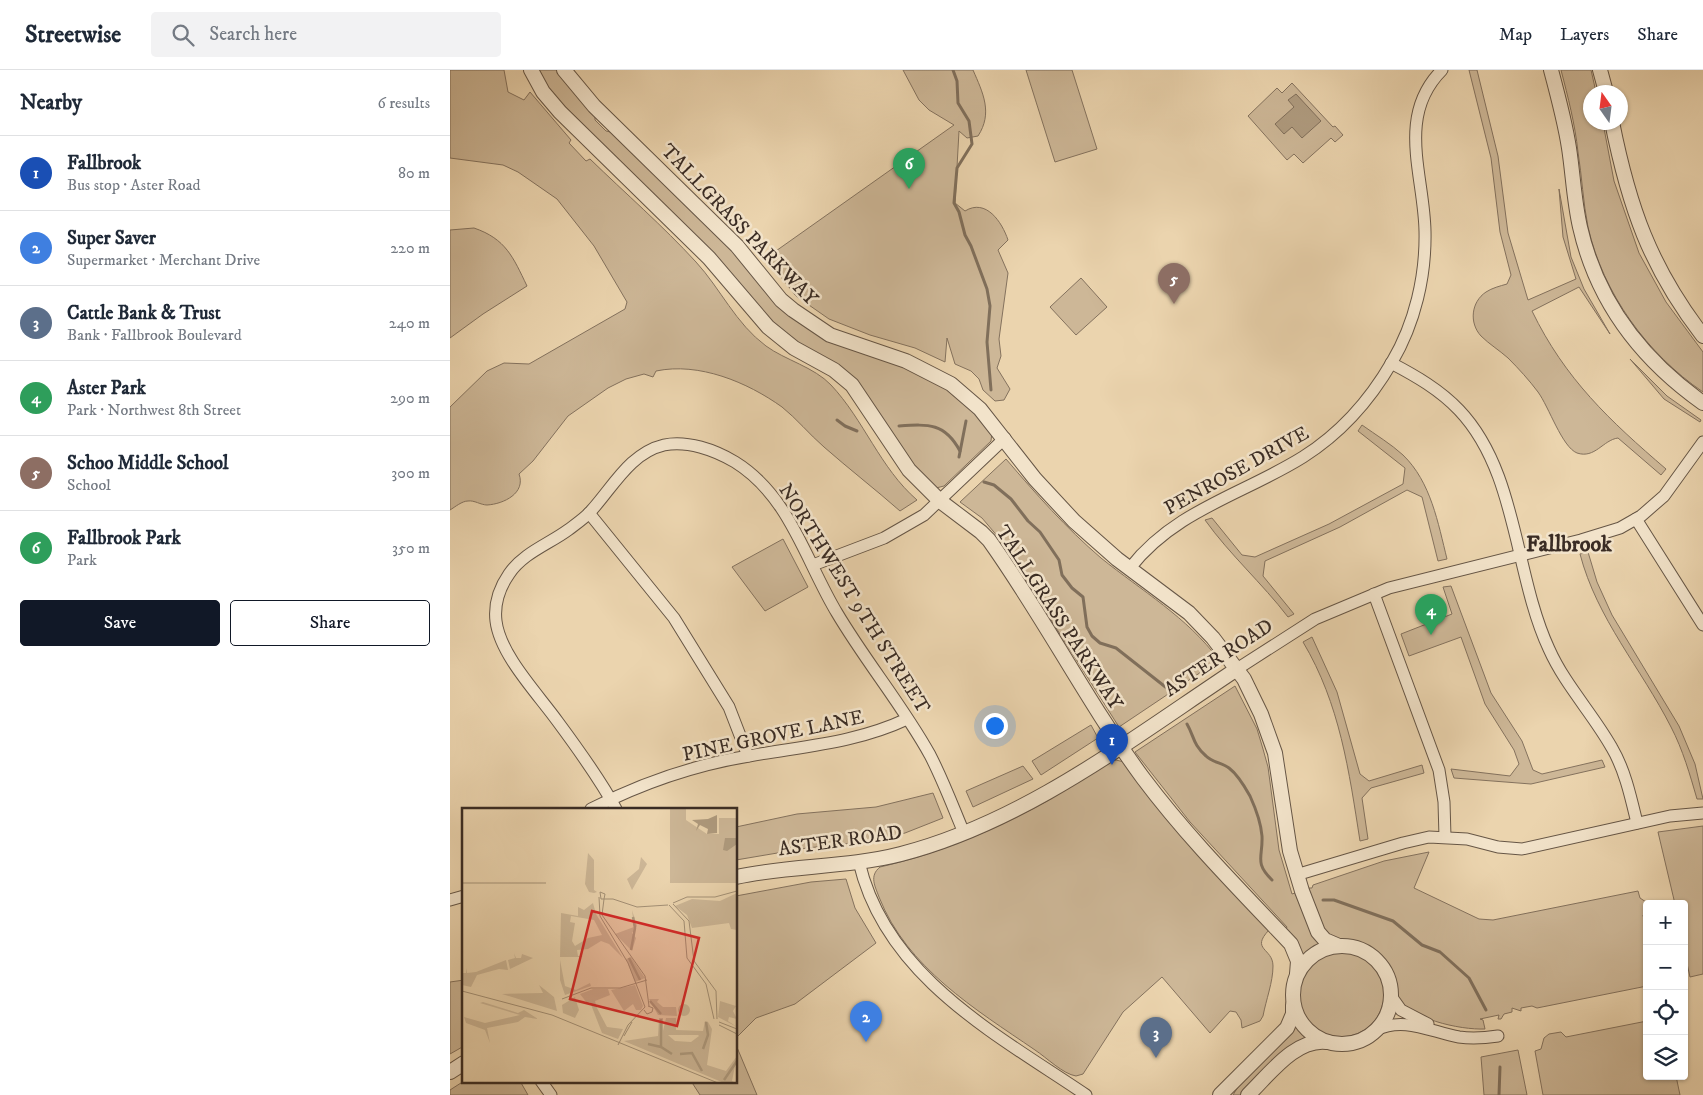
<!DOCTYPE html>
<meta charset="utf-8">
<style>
body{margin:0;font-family:"IM FELL DW Pica",serif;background:#f2f2f3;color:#1f2937}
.controls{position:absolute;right:15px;bottom:15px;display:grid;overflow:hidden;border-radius:5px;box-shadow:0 1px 4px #0004}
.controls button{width:45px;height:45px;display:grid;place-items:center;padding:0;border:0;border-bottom:1px solid #e0e1e3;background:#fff;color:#1f2937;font:25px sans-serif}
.compass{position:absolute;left:1133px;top:15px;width:45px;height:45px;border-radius:50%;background:#fff;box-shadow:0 1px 4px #0004;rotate:346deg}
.you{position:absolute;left:544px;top:655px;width:18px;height:18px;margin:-12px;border:4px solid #fff;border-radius:50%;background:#1a73e8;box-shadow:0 0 0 8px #1a73e833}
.badge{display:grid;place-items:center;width:32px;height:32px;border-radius:50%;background:#111827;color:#fff;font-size:16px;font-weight:700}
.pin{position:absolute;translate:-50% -41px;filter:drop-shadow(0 1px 2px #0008)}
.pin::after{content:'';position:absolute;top:26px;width:18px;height:15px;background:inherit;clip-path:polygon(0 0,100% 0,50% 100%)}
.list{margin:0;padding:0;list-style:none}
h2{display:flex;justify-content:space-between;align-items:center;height:65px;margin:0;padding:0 20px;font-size:21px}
h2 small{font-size:16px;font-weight:400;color:#747a83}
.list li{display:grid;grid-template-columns:32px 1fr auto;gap:15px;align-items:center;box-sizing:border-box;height:75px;padding:0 20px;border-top:1px solid #e0e1e3}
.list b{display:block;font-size:19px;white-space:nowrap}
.list p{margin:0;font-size:16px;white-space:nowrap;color:#747a83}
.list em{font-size:16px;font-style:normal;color:#747a83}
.actions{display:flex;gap:10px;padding:15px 20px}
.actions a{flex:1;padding:11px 0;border:1px solid #111827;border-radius:5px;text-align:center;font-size:18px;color:#111827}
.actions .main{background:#111827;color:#fff}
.icon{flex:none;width:28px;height:28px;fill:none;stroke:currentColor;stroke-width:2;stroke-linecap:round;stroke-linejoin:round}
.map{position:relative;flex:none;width:1253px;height:1025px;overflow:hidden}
header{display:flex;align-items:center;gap:30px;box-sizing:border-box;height:70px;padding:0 25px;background:#fff;border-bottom:1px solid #e0e1e3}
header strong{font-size:24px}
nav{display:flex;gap:28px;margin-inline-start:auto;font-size:18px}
.search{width:350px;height:45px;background:#f2f2f3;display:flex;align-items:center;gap:12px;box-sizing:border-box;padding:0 18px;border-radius:5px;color:#747a83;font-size:19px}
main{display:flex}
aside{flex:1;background:#fff}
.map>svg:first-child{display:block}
.green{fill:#cdb797;stroke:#84725e}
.water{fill:#af9b7f;stroke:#806f5b}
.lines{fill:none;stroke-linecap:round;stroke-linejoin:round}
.stream{stroke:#806f5b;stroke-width:3}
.minor-casing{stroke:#665646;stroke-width:13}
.tertiary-casing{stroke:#665646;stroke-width:16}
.minor{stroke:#f2e3ca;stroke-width:11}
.tertiary{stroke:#f2e3ca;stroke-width:14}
.labels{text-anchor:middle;stroke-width:5;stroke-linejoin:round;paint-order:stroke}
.street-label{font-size:20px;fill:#3a2c24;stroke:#f2e3ca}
.quarter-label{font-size:22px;font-weight:bold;fill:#3a2c24;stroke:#f2e3ca}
.inset-river{fill:none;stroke:#af9b7f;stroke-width:2.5}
.inset-road{fill:none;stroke:#a49177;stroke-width:1}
.view{fill:#d62828;fill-opacity:0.15;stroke:#d62828;stroke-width:2.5}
.inset-edge{fill:none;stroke:#3a2c24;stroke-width:2.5}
</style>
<header>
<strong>Streetwise</strong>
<div class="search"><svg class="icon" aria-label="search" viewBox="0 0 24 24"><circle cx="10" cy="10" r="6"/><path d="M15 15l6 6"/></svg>Search here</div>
<nav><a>Map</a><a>Layers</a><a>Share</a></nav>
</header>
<main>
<aside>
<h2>Nearby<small>6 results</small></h2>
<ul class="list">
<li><span class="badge" style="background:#1a4fb4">1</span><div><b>Fallbrook</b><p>Bus stop · Aster Road</p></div><em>80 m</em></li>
<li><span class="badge" style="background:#3f7fe0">2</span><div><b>Super Saver</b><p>Supermarket · Merchant Drive</p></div><em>220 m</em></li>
<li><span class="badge" style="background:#5c6f8a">3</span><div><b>Cattle Bank &amp; Trust</b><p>Bank · Fallbrook Boulevard</p></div><em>240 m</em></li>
<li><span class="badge" style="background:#2e9e5b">4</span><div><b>Aster Park</b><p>Park · Northwest 8th Street</p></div><em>290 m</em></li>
<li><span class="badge" style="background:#8d6e63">5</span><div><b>Schoo Middle School</b><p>School</p></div><em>300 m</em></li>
<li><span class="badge" style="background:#2e9e5b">6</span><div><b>Fallbrook Park</b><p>Park</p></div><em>350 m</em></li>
</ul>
<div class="actions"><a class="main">Save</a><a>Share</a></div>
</aside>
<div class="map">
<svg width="1253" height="1025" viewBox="0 0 1253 1025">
<rect width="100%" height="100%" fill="#ebd4ae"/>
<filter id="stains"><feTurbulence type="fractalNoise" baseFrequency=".004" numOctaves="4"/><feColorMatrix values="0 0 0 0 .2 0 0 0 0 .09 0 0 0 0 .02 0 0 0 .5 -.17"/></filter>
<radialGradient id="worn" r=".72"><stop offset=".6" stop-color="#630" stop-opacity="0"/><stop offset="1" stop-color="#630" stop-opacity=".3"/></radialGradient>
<g class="green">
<path d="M0 0H54L58 22 74 30 80 22 121 70 119 73 136 91 140 89C175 123 213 156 246 192 270 218 286 254 316 276 335 290 364 297 381 315 414 350 430 398 467 430L450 441C425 419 399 399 374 377 359 364 347 349 332 337 297 312 249 292 206 301L203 307 194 304 176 309 158 318 118 346 83 391 69 404C76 423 54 434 37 435 31 435 24 430 18 431 12 431 5 437 0 440V337L37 301 54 293 79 294 175 239 177 232 144 176 107 129 68 102 53 95 0 88Z"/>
<path d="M88 0H109L145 46V50L156 61 165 63 281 177 329 235 497 318 514 332 542 362 541 371 494 416 486 418 461 395 424 339 353 277 326 258 150 76 149 70 103 25Z"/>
<path d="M453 0H523C533 23 543 43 528 66L517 68 509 61 505 133 515 141C536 128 552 152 558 170L548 180 558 203 549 269 551 286 547 298 560 319 554 330 545 331 533 320 529 309 521 301 505 294 497 268 495 292 465 278 420 265 379 249 346 226 316 188 504 55 479 40 469 30Z"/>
<path d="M576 0H622L647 79 605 92Z"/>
<path d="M1019 0H1027L1048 86 1058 163 1078 230 1126 209 1113 167 1109 119 1121 187 1134 219 1160 264 1129 217 1082 241C1115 309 1160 351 1216 399L1211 405 1168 368C1153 370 1145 389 1127 383 1112 377 1099 337 1088 322 1079 310 1069 299 1058 288 1049 280 1039 274 1031 266 1019 253 1021 232 1036 222 1042 218 1050 216 1057 214L1061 205 1050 162 1041 88Z"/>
<path d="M1111 0H1141L1146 22H1140V52L1153 53 1164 111 1189 183 1216 232 1253 282V322C1197 284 1153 223 1138 157 1133 132 1132 107 1128 82 1125 54 1118 27 1111 0Z"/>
<path d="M842 13 883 57 885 56 893 65 885 72 881 68 853 93 844 84 837 90 798 46 827 18 832 23Z"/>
<path d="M24 158C56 169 63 187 77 216L33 244 0 268V160Z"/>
<path d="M631 208 657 237 626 265 600 237Z"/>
<path d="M1180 289 1217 326 1251 350 1250 352 1214 329Z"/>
<path d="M912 355C926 365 941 374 953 385 981 412 988 453 997 489L988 491 972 427 957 420 890 457 815 491 813 506 844 544 838 547C812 513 780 485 755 450L762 448 792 485 805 487 879 454 953 414 955 398 908 361Z"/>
<path d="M556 389C586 424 616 458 651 488 692 521 737 547 769 590L669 657 549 468 532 448 510 432Z"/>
<path d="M333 469 358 517 315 541 282 497Z"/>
<path d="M1138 482 1147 512 1162 545 1229 656 1245 694 1253 729H1247C1240 705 1233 680 1221 657 1191 598 1147 549 1130 484Z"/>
<path d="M1001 516 1041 623 1072 671 1083 700 1092 704 1152 690 1155 697 1081 714 1004 708 1001 699 1060 706 1069 694 1064 680 1035 634 1011 567 959 586 951 564 1002 544 993 517Z"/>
<path d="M862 567 887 622 910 704 919 711 972 695 974 703 921 718 912 728 918 769 910 771C899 701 890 634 853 572Z"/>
<path d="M785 616 807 659 813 679 818 697 829 780 842 824 845 823 863 867 870 873 854 885 836 859 837 857 740 752 685 682Z"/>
<path d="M641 655 648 668 591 705 582 691Z"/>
<path d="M666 690 674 692 819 860C800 880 823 878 823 896 823 912 816 930 813 946L810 951 792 958 791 950 786 942 780 941 760 963 712 907 673 942 633 1004 626 1006C613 1004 597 988 585 980 525 939 457 898 429 827 425 816 419 806 430 797 488 784 545 760 597 731 619 718 641 697 666 690Z"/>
<path d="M573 696 583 709 523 737 516 721Z"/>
<path d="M483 723 493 748 455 763 422 771 357 778 286 790V757L347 744 426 737Z"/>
<path d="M1253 756V904L1240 907 1234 880V834H1225L1208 762Z"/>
<path d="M979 782 964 818 1029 849 1043 850 1188 821 1190 828 1199 834H1197V842L1193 845 1197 864V916L1087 938 1082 936 1071 938V941L1062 938V942L1054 944 1051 949H1048L1049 945 1030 949 1033 950 1035 959C1010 960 958 949 946 925 938 909 945 900 928 884 911 869 880 873 873 862 866 852 862 829 858 818H862L863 815 934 791Z"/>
<path d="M396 809 405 838 426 873 345 934 306 948 286 968V826L361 812Z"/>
<circle cx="891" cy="924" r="43"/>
<path d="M14 910V976L0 984V912Z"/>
<path d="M1197 951V1006H1226L1230 1025H1093L1085 981 1091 979 1094 968 1099 964 1111 962 1116 967Z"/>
<path d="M847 956 856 967 849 971 790 1025H783L794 1007Z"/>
<path d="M286 975 307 1025H250L241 1011H286Z"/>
<path d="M1068 980 1077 1025H1034L1031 987Z"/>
<path d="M14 1011H70L78 1025H0V1020Z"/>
</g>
<path class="water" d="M846 24 871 51 852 68 842 57 834 64 825 54 844 37 838 30Z"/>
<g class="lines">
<g class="stream">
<path d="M503 0 507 11 508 33 519 51 522 74 507 98 504 133 509 142 515 165 521 176 537 219 540 236 537 272 541 320"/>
<path d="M387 350 395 356 407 361"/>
<path d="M449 356C479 354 495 353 510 381"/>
<path d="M509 387 516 351"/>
<path d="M534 412 544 415 561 429 578 451 590 462 609 490 612 505 622 518 633 527 637 557 642 566 650 573 666 578 718 619"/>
<path d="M737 654C744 666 743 675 756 686 762 692 772 693 779 698 787 704 795 717 800 726 805 737 811 753 812 766 813 788 804 792 822 810"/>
<path d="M873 830H884L943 851 972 875 990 882 1019 908 1036 940"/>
<path d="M1049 1025 1050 997"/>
</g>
<defs>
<g id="minor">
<path d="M941 293C966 306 990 320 1009 340 1068 402 1064 504 1099 579 1115 615 1143 644 1162 678 1175 700 1181 728 1187 753"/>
<path d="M139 443 224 548 279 637 298 686"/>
<path d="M1186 449 1253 555"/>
<path d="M363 495 434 468 474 445 555 368"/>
<path d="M680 498C725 440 794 424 853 387 891 363 920 330 942 292 965 253 976 206 975 161 974 105 946 46 992 0"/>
<path d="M924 524 989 700 994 732 995 767"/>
<path d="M787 599 865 549 939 518 1131 470 1170 458 1191 446 1214 426 1253 372"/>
<path d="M141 739C190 714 244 695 299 686 354 676 406 673 457 649"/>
<path d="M166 739C150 709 128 679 108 652 88 624 50 585 46 551 44 534 50 517 59 504 73 483 99 474 118 460 126 454 135 448 141 441 163 417 180 383 214 375 237 370 265 380 285 392 340 426 356 492 387 543 416 592 453 636 480 685 493 710 503 737 514 763"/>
<path d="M409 792C436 907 546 964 636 1025"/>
<path d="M846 805 953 773 979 767 1017 769 1048 777 1072 779 1220 746 1253 743"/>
<path d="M0 830 14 826"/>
<path d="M941 926 951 940 978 954"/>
<path d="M926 960C954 946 981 962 1009 967 1022 969 1035 968 1048 966"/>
<path d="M91 1011 101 1025"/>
</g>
<g id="tertiary">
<path d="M81 0 93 22 110 42 259 188 318 257 344 278 384 300 402 315 459 400 490 431 531 462 539 470C594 547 637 632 693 708 738 768 790 820 841 874L848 891 847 904"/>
<path d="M114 0 144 36 287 176 331 230 343 240 380 265 456 291 501 314 530 339 585 409 624 451 667 489 739 543 763 568 794 609 811 644 825 683 840 781 852 821 868 862 875 870 889 876"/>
<path d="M1101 0C1108 26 1115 52 1119 78 1123 104 1124 131 1130 157 1147 232 1191 289 1253 333"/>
<path d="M1150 0 1156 22"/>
<path d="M1162 52C1179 137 1200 197 1253 266"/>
<path d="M286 807C341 795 397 798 451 784 575 752 681 669 787 599"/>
<circle cx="892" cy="925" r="49"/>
<path d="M0 1002 14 993"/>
<path d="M770 1025 837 958 843 944V935"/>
<path d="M798 1025C819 1005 845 968 877 972"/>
</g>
</defs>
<use href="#minor" class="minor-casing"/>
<use href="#tertiary" class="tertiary-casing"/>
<use href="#minor" class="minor"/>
<use href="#tertiary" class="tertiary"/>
</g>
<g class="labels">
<g class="street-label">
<text transform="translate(290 154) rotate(46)" y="7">TALLGRASS PARKWAY</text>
<text transform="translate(786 400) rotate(-29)" y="7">PENROSE DRIVE</text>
<text transform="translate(405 528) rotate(58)" y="7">NORTHWEST 9TH STREET</text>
<text transform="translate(610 547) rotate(57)" y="7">TALLGRASS PARKWAY</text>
<text transform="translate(768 587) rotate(-33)" y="7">ASTER ROAD</text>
<text transform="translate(323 665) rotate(-12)" y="7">PINE GROVE LANE</text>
<text transform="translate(390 770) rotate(-8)" y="7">ASTER ROAD</text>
</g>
<g class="quarter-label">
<text x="1119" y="481">Fallbrook</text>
</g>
</g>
<g transform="translate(12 738)">
<rect width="275" height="275" fill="#ebd4ae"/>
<path d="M208 0H224V12L245 26H257V10H275V75H208ZM126 45 132 52V82L135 84 132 85 127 84 123 76ZM179 49 185 56 170 82 165 71 177 61ZM275 85V122L269 121 267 115 230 120 225 107 213 98 230 91 258 93ZM131 95 134 106 161 150 147 136 139 133 126 141 115 142 116 148H119L121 149H98L99 105 116 108V99L122 102ZM109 108 132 112 140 127 126 130 113 138 110 133 113 115 108 114ZM170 102 175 118 170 125 174 130 170 143 153 126 172 119ZM52 145 54 150H59L60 146 71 150 48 161 46 152 53 150ZM169 149 183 170 173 174 164 151ZM44 152 46 162 37 161 15 167 9 179 0 177V165H4V160L5 165 14 164ZM98 152 103 178 114 182 128 175 129 178 103 187 98 172ZM77 177 92 189 95 203 40 186 81 185ZM173 177 181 198 179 202H174L171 196 162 203 149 182ZM131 181H146L148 187 133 193 135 200 145 219 161 221 156 231 140 225 128 194 125 195 118 186ZM113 189 117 202 113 210 101 205 100 197ZM187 191H197L195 194 201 199H214L215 208 196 207ZM258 193 274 198 271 203 275 211 267 209 266 213 275 219 256 209ZM21 194 56 205 62 202 76 211 63 209 56 214 25 220 28 235 23 222 4 215 2 209 23 215 58 207 18 195ZM216 202a6 6 0 1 1 12 0a6 6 0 1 1-12 0ZM197 210H201V223L204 210H214V222L241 223 243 213 246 214 250 221 245 257 264 263 275 248 270 273 273 275H262L162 233 196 228ZM206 227H236L237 228 229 234 213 233Z" fill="#cdb797" fill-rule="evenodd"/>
<path d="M255 7V25L245 26 246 21 238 17 234 23 236 16 230 12 246 11ZM263 30H275V36L265 43 261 42Z" fill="#af9b7f"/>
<path class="inset-river" d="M169 142 173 120 171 109M167 150 178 172M188 193 199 206M199 211V239M186 236 199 239 210 246M241 241 246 227 244 214M218 246 230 245 240 263M262 272 275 253"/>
<path class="inset-road" d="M0 75H84M137 89 138 108 166 155 183 199M142 91 140 107 183 168 187 198M142 91 143 86 138 84 139 91H151L175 99 206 97M211 95 225 89H253L275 83M211 96 227 113 232 153 254 183 255 211M207 97 222 113 225 150 244 176 252 211M0 183 90 207 256 275M100 191 129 180H158L185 172M182 202 185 206 190 204 191 200 186 198M257 214 275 221M257 217 275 226M162 228 170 214M156 237 166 217 183 199"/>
<path class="view" d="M130 103 237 130 215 218 108 191Z"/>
<rect width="275" height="275" class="inset-edge"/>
</g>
<rect width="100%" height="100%" filter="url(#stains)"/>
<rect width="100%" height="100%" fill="url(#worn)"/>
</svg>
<div class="controls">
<button>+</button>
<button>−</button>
<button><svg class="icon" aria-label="locate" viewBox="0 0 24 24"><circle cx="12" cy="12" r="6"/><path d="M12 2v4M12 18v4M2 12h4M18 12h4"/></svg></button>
<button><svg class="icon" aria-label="layers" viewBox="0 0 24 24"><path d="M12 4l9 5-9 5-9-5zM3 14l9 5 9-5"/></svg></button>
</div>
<svg class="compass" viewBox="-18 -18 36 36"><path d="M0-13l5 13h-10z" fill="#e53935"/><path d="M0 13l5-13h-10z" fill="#747a83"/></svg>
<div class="you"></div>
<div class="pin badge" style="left:662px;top:695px;background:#1a4fb4">1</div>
<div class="pin badge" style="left:416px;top:972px;background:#3f7fe0">2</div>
<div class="pin badge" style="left:706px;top:988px;background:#5c6f8a">3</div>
<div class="pin badge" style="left:981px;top:565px;background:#2e9e5b">4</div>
<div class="pin badge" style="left:724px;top:234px;background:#8d6e63">5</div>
<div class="pin badge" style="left:459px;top:119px;background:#2e9e5b">6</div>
</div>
</main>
